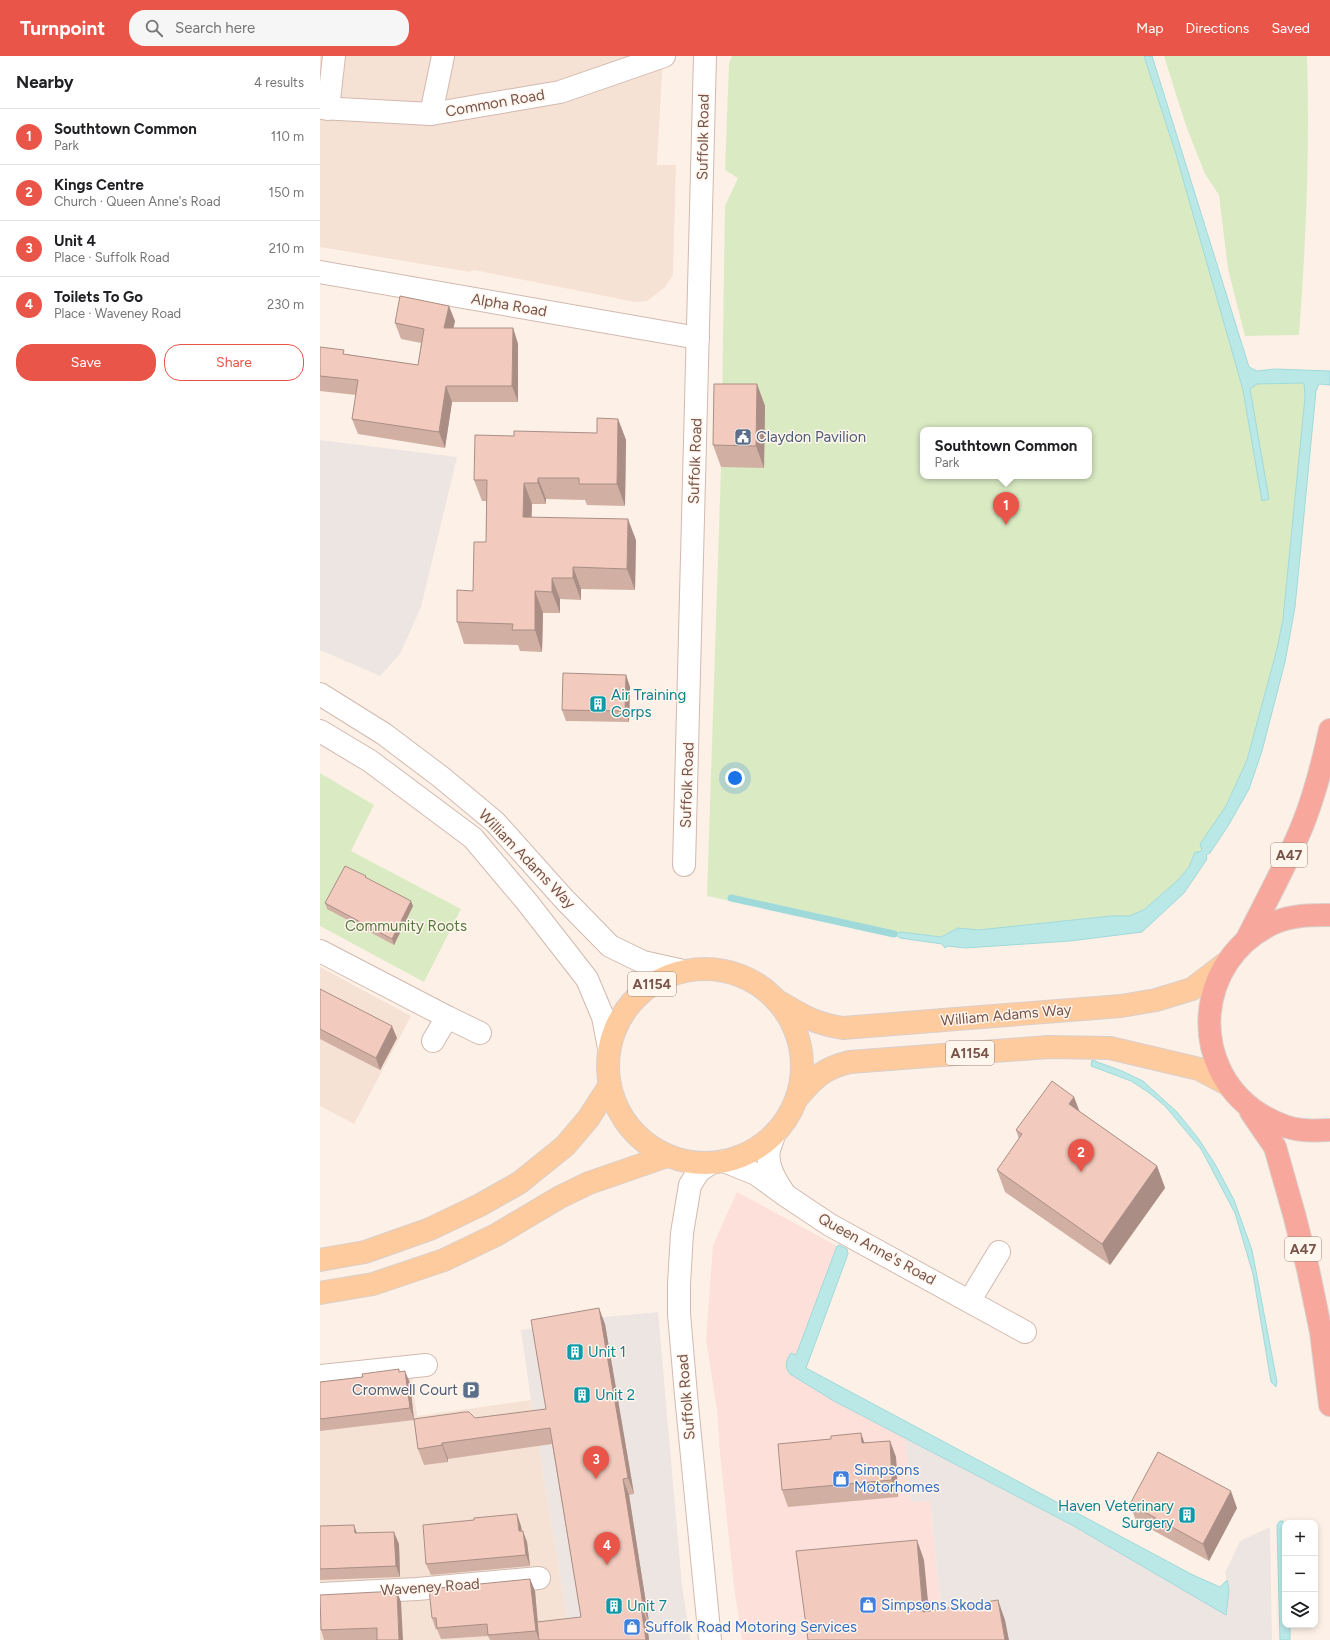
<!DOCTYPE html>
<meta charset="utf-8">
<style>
body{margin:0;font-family:Figtree,sans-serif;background:#f6f6f6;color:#202124}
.controls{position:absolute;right:12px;bottom:12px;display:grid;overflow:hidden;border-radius:8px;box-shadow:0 2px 6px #0003}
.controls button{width:36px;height:36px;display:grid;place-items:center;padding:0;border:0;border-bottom:1px solid #e0e0e0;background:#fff;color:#202124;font:20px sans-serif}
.you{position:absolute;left:415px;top:722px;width:14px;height:14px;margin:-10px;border:3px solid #fff;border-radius:50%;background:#1a73e8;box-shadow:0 0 0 6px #1a73e833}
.badge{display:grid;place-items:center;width:26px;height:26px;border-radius:50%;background:#ea5549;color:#fff;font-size:13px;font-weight:700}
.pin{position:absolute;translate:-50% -33px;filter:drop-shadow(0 1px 2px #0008)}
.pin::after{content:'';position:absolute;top:21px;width:14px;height:12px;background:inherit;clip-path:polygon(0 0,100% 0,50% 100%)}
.popup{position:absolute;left:600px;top:371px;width:172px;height:52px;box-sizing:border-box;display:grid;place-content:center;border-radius:8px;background:#fff;filter:drop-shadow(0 1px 3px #0005);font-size:13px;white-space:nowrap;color:#757577}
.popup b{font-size:15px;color:#202124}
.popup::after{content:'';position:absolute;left:50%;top:100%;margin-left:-8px;border:8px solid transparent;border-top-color:#fff}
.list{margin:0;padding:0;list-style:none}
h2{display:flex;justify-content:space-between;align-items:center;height:52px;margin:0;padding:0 16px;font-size:17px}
h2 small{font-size:13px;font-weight:400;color:#757577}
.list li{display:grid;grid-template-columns:26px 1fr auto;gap:12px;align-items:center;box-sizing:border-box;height:56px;padding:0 16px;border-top:1px solid #e0e0e0}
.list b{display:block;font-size:15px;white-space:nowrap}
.list p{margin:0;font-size:13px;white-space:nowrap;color:#757577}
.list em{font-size:13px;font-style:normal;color:#757577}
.actions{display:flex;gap:8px;padding:12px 16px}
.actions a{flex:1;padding:9px 0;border:1px solid #ea5549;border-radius:16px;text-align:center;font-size:14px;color:#ea5549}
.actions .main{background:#ea5549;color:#fff}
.icon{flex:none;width:22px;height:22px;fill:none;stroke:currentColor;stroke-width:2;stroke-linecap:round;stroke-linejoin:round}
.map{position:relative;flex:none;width:1010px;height:1584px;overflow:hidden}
header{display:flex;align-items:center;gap:24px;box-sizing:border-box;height:56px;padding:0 20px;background:#ea5549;color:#fff}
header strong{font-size:19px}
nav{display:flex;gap:22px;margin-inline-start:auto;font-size:14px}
.search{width:280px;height:36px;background:#f6f6f6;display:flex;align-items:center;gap:10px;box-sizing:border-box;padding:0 14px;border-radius:16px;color:#757577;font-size:15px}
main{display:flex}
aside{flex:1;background:#fff}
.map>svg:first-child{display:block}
.residential{fill:#f5e2d5}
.commercial{fill:#fde0da}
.industrial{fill:#ede5e1}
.green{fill:#daebc4;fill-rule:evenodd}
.water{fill:#bae8e7;stroke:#a0d9da}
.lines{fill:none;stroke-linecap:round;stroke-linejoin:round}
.stream{stroke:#a0d9da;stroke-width:7}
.minor-casing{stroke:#d2b9af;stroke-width:24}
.major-casing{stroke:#d9cfcc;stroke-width:24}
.highway-casing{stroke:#d9cfcc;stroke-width:24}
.minor{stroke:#fff;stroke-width:22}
.major{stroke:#fdcb9e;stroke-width:22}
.highway{stroke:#f8a79c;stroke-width:22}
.wall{fill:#d1afa3}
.shaded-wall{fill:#aa8e85}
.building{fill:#f3cbbe;stroke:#aa8e85}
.labels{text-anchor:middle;stroke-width:3;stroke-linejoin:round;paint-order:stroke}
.shield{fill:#fff6ee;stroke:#a0857b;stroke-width:1}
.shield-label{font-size:14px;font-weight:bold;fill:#78544a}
.street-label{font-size:15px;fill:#78544a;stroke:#fff6ee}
.service-label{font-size:15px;fill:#4e5e75;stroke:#fff6ee;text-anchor:start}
.culture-label{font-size:15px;fill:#0d838f;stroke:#fff6ee;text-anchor:start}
.park-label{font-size:15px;fill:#58783f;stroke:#fff6ee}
.shop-label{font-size:15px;fill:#366cbe;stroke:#fff6ee;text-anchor:start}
</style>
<header>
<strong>Turnpoint</strong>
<div class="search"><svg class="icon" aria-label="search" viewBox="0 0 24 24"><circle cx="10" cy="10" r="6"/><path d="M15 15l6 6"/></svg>Search here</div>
<nav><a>Map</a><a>Directions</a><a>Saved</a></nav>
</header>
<main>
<aside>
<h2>Nearby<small>4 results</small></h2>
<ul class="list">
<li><span class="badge">1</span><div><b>Southtown Common</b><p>Park</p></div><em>110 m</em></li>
<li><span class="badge">2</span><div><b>Kings Centre</b><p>Church · Queen Anne's Road</p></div><em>150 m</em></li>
<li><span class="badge">3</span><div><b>Unit 4</b><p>Place · Suffolk Road</p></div><em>210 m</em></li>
<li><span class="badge">4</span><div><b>Toilets To Go</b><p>Place · Waveney Road</p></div><em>230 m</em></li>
</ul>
<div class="actions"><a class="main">Save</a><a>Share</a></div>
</aside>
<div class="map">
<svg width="1010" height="1584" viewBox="0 0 1010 1584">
<rect width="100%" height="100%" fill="#fdf1e7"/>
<g class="residential">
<path d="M0 0H343L337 109H356L353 219 345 231 327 245 315 246 154 214 150 216 0 191Z"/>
<path d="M0 911 91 960 34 1068 0 1050Z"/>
<path d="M96 1317 92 1323 97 1360 211 1344 251 1584H0V1326Z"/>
</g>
<path class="commercial" d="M417 1136 517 1190 476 1300 471 1297 514 1345 585 1382 591 1446 610 1445 624 1584H422L414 1531 400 1397 397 1354 386 1283 393 1189Z"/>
<g class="industrial">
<path d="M0 384 137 401 101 551 80 598 60 620 0 594Z"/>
<path d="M338 1256 362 1530 370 1584H251L211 1344 201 1274 285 1261Z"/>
<path d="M585 1382 752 1469 905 1558 907 1524 905 1517 920 1485 950 1471 952 1584H624L610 1445 591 1446Z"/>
</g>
<g class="green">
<path d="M412 0H824L855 95 922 328 984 327 985 341 963 563 957 593 927 704 906 750 880 788 883 793 881 796H875L869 811 858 824 825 853 810 860H791L656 874 638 872 621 881 581 876 571 879 387 840 401 411 405 150 418 122 405 114 409 7ZM603 374H769V420H603Z"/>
<path d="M844 0H987C990 93 986 186 979 279L925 280 908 213 899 139 885 118 866 70Z"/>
<path d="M0 717 54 749 31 795 141 853 104 926 0 870Z"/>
</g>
<g class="water">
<path d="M824 0H832L929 311 937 315 954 313 1010 315V329L999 328 996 335 975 551 965 606 942 695 929 733 908 770 890 797 886 799 887 803 864 837 822 876 750 885 645 892 628 890 625 892 622 888 580 882 574 878 581 876 621 881 638 872 658 874 791 860H810L825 853 858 824 869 811 875 796H880L882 794 880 788 906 750 927 704 957 593 963 563 985 341 984 327 937 328 930 333 949 443 942 445 923 334 855 95Z"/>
<path d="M772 1004 802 1015 823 1025 857 1056 878 1082 895 1108 914 1144 932 1194 957 1326 956 1331 951 1326 933 1218 915 1157 881 1093 845 1050 828 1036 811 1025 771 1010Z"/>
<path d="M519 1189 527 1193 528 1198 486 1312 873 1519 900 1531 907 1524 909 1534 906 1559 752 1469 514 1345 470 1318C464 1310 466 1305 471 1297L476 1299 517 1190Z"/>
<path d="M960 1465H963L965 1476V1569H970V1584H960L957 1469Z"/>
</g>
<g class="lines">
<path class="stream" d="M411 842 574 878"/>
<defs>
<g id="minor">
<path d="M0 52 111 58 240 36 344 0"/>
<path d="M8 53 14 0"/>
<path d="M111 58 123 0"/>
<path d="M0 216 378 282"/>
<path d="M0 638 64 678 121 721 175 766 244 843 290 890 323 906 359 914"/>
<path d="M0 675 50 705 153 782 207 846 267 923 283 961 289 992"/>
<path d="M364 809 385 0"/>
<path d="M0 895 127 961 160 977"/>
<path d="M113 985 127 961"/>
<path d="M454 1079C453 1084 450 1089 449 1094 446 1110 456 1125 464 1137"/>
<path d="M404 1105 436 1118 465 1139 510 1169 705 1276"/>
<path d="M650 1244 679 1196"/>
<path d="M0 1320 106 1309"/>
<path d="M0 1538 97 1533 219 1522"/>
<path d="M390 1584 366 1339 359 1258V1228L362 1177 370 1129 379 1115 391 1107"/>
</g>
<g id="major">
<circle cx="385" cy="1010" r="97"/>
<path d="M461 947C484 961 497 968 523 972L801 950 836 944 872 933 906 907"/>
<path d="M478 1041C495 1021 504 1012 530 1006L728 991 790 992 879 1013 907 1028"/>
<path d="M0 1204 45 1196 110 1173 160 1149 199 1127 245 1090 268 1063 290 1029"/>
<path d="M0 1237 53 1228 124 1204 176 1179 240 1141 269 1127 347 1100"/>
</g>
<g id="highway">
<path d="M1010 859C991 859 971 859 954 867 875 903 867 1010 938 1057 951 1065 967 1073 983 1074 992 1075 1001 1074 1010 1074"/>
<path d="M927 883C946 845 967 808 983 768 995 738 1003 706 1010 674"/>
<path d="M931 1056 955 1091 974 1158 988 1213 1001 1276 1010 1349"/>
</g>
</defs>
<use href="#minor" class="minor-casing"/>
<use href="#major" class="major-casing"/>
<use href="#highway" class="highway-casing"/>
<use href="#minor" class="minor"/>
<use href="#major" class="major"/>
<use href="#highway" class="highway"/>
</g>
<g class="wall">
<path d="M135 265 133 272H193L198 288V346H132L125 392 38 378 32 363 36 339 0 335V291L25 298 98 309 101 287 81 283 75 267Z"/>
<path d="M437 328 445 350 444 412 401 411 393 389Z"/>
<path d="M298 363 306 384 305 450 267 449 265 444 226 443V448H212L211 461 316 484 315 534 261 533V544L240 543V557H223L222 596 200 595 198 589 144 588 137 566 153 535 166 486V445H162L154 424 194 380 277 377Z"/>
<path d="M306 619 310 631 309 666 246 665 242 654Z"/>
<path d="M46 820V822L93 850 74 889 7 853 5 847Z"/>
<path d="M0 933 77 982 60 1014 0 983Z"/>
<path d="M754 1041 760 1056 837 1110 845 1132 790 1209 685 1136 677 1114 699 1083 696 1074Z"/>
<path d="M285 1268 314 1438 309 1439 329 1566H327L329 1584H170L168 1580 121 1583 117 1573 116 1574 112 1562 210 1523 215 1535 218 1566 261 1561 232 1388 128 1403V1406L104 1409 98 1393 94 1364 0 1375V1326L80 1316 90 1327 94 1363 155 1362 226 1353Z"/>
<path d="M570 1385 576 1401 578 1441 468 1451 462 1434 544 1387Z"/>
<path d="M810 1448 917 1452 889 1505 816 1465Z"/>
<path d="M0 1470 37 1477 79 1488 80 1521 0 1524Z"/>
<path d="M201 1470 202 1475 207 1486 210 1510 111 1519 106 1508Z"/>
<path d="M81 1546 57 1584H4L1 1574Z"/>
</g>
<g class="shaded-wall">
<path d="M129 250 135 265 130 288 124 272Z"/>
<path d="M193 272 198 288V346L192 330Z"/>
<path d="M437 328 445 350 444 412 436 390Z"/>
<path d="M126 330 132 346 125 392 119 376Z"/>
<path d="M298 363 306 384 305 450 297 428Z"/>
<path d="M218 422 226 443V448L218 427Z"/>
<path d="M204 427 212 448 211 483 203 461Z"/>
<path d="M308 463 316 484 315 534 307 513Z"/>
<path d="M253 511 261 533V544L253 522Z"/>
<path d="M232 522 240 543V557L232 536Z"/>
<path d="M215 535 223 557 222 596 215 574Z"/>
<path d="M306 619 310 631 309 666 305 655Z"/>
<path d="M91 845 93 850 74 889 72 883Z"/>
<path d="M72 970 77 982 60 1014 56 1002Z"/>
<path d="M754 1041 762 1063 749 1048Z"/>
<path d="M837 1110 845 1132 790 1209 782 1188Z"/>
<path d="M279 1252 285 1268 314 1438 308 1422Z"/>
<path d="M85 1315 90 1327 94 1364 90 1352Z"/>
<path d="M541 1377 547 1394 542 1387Z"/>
<path d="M570 1385 576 1401 578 1441 572 1424Z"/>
<path d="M122 1387 128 1403V1406L122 1389Z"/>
<path d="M303 1423 309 1439 329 1566 323 1549Z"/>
<path d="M911 1435 917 1452 889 1505 883 1488Z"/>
<path d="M197 1458 201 1470 203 1486 199 1475Z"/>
<path d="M34 1469 38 1480 35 1477Z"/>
<path d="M203 1475 207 1486 210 1510 206 1499Z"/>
<path d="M74 1476 79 1488 80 1521 76 1510Z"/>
<path d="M597 1484 604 1504 611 1576 603 1556Z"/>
<path d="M210 1523 215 1535 219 1584 216 1575Z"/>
<path d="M77 1535 81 1546 83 1584H79Z"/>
<path d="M678 1544 685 1564 689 1584H685Z"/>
<path d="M321 1550 327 1566 329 1584H326Z"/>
</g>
<g class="building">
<path d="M80 240 129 250 124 272H193L192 330H126L119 376 32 363 38 324 0 320V291L24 294 23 298 98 309 104 273 75 267Z"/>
<path d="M394 328H437L436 390 393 389Z"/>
<path d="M277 362 298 363 297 428H259V422H218V427H204L203 461 308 463 307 513 253 511V522H232V536L215 535V574H192L193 568 137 566V534L153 535 154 486H166L167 424H154L155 379 194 380V375L277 377Z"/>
<path d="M243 617 306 619 305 655 242 654Z"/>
<path d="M25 810 46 820 45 821 91 845 72 883 5 847Z"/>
<path d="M0 933 72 970 56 1002 0 973Z"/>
<path d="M732 1025 754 1041 749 1048 837 1110 782 1188 677 1114 702 1078 696 1074Z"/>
<path d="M279 1252 308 1422 303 1423 323 1549 321 1550 326 1584H219L217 1566 261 1561 230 1372 122 1387V1389L98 1393 94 1363 145 1356H149L155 1362 226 1353 211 1264Z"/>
<path d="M79 1313V1316L85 1315 90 1352 0 1363V1326L43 1321 42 1318Z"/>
<path d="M541 1377 542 1387 570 1385 572 1424 462 1434 458 1388 511 1383V1380Z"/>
<path d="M838 1396 911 1435 883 1488 810 1448Z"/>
<path d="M197 1458 199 1475H203L206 1499 106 1508 103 1469 154 1464V1462Z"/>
<path d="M34 1469 35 1477 74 1476 76 1510 0 1513V1470Z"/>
<path d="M597 1484 603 1556 678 1544 685 1584H488L476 1495Z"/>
<path d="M210 1523 216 1575 168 1579 167 1568 117 1572 116 1562H112L109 1533Z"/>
<path d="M77 1535 79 1584H57V1572L1 1574 0 1539Z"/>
</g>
<defs>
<symbol id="civic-square" viewBox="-11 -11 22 22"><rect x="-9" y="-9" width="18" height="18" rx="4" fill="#5c6f8a" stroke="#fff6ee"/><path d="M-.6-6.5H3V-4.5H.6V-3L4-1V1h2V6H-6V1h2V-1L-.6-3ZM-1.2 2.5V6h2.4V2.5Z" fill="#fff"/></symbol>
<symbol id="building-square" viewBox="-11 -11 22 22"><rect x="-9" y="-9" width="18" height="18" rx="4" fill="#0f9aa8" stroke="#fff6ee"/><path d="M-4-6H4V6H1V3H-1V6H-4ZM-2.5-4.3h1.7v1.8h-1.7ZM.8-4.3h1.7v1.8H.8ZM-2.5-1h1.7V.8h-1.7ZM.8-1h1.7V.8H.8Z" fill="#fff"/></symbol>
<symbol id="parking-square" viewBox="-11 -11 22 22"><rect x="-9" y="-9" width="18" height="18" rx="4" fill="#5c6f8a" stroke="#fff6ee"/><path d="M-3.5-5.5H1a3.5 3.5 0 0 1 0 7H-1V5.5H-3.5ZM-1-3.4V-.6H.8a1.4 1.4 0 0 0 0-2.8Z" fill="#fff"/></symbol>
<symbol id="shop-square" viewBox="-11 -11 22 22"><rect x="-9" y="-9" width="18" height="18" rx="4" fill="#3f7fe0" stroke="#fff6ee"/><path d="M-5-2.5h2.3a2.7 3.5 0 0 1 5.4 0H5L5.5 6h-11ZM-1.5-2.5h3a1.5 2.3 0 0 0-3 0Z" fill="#fff"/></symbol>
</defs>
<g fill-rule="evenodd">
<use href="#civic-square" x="413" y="371" width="20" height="20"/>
<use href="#building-square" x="268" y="638" width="20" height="20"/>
<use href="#building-square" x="245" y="1286" width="20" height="20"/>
<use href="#parking-square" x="141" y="1324" width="20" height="20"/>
<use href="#building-square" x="252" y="1329" width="20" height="20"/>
<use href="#shop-square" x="511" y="1413" width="20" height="20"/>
<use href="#building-square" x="857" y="1449" width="20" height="20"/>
<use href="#shop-square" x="538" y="1539" width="20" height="20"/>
<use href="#building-square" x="284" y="1540" width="20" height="20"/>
<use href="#shop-square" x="302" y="1561" width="20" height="20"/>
</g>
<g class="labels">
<g class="shield">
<rect x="951" y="787" width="36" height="24" rx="3"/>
<rect x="308" y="916" width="48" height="24" rx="3"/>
<rect x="626" y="985" width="48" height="24" rx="3"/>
<rect x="965" y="1181" width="36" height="24" rx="3"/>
</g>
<g class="shield-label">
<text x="969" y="804">A47</text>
<text x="332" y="933">A1154</text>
<text x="650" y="1002">A1154</text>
<text x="983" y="1198">A47</text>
</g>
<g class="street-label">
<text transform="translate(175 47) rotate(-10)" y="5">Common Road</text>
<text transform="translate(383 81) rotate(-89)" y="5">Suffolk Road</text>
<text transform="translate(189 249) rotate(10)" y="5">Alpha Road</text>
<text transform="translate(375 405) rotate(-88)" y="5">Suffolk Road</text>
<text transform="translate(367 729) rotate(-88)" y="5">Suffolk Road</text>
<text transform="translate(207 803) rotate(46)" y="5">William Adams Way</text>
<text transform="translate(686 959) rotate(-5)" y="5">William Adams Way</text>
<text transform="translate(557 1193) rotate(29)" y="5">Queen Anne's Road</text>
<text transform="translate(366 1341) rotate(-95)" y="5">Suffolk Road</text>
<text transform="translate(110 1531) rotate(-4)" y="5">Waveney Road</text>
</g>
<g class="service-label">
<text x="436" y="386">Claydon Pavilion</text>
<text x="138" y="1339" text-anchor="end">Cromwell Court</text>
</g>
<g class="culture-label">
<text x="291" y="644">Air Training<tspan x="291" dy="17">Corps</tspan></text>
<text x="268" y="1301">Unit 1</text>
<text x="275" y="1344">Unit 2</text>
<text x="854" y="1455" text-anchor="end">Haven Veterinary<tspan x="854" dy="17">Surgery</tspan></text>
<text x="307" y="1555">Unit 7</text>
</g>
<g class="park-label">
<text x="86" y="875">Community Roots</text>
</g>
<g class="shop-label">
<text x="534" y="1419">Simpsons<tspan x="534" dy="17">Motorhomes</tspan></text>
<text x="561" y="1554">Simpsons Skoda</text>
<text x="325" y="1576">Suffolk Road Motoring Services</text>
</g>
</g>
</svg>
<div class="controls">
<button>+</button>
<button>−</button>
<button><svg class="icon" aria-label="layers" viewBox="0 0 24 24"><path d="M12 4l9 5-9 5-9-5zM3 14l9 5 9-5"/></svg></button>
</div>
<div class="you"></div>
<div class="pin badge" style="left:686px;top:469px">1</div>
<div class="popup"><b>Southtown Common</b>Park</div>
<div class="pin badge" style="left:761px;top:1116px">2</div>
<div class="pin badge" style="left:276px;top:1423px">3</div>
<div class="pin badge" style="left:287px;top:1509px">4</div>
</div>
</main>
